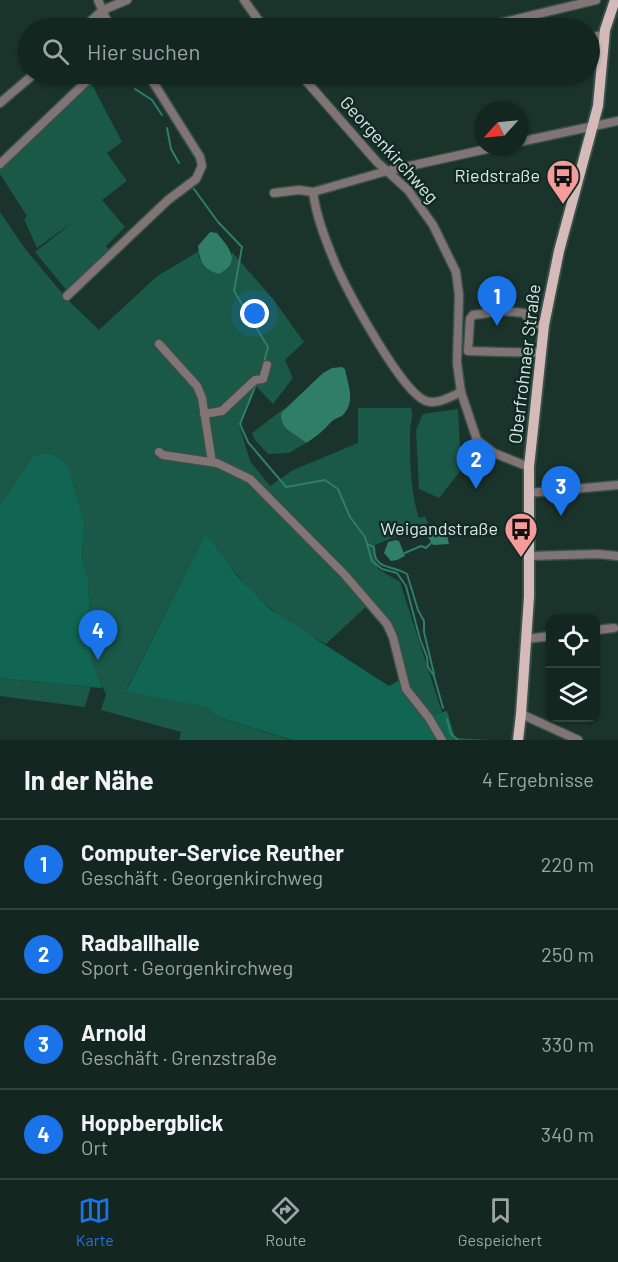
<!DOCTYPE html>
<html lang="de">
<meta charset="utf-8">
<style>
body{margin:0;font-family:Barlow,sans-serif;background:#21322d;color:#f1f3f6}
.controls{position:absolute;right:18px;bottom:18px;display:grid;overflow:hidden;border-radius:12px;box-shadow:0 2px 4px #0004}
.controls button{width:54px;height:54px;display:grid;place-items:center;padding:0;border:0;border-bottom:2px solid #33433e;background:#142620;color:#f1f3f6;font:30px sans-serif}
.compass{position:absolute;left:474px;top:102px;width:54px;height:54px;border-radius:50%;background:#142620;box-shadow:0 2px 4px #0004;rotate:243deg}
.you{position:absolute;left:255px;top:314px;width:21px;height:21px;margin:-15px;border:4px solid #fff;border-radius:50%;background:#1a73e8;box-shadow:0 0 0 9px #1a73e833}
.badge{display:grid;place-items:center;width:39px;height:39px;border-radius:50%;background:#1a73e8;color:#fff;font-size:20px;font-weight:700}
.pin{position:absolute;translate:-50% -50px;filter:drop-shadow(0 2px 3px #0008)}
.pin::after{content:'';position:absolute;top:32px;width:21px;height:18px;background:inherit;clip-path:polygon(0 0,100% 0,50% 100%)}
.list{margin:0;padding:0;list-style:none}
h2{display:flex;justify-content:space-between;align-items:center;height:78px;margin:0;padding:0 24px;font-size:26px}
h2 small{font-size:20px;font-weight:400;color:#9da5a5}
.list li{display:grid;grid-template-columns:39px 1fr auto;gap:18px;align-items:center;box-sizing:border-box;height:90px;padding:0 24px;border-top:2px solid #33433e}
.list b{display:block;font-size:22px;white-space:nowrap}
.list p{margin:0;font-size:20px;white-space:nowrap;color:#9da5a5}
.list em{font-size:20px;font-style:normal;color:#9da5a5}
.icon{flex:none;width:33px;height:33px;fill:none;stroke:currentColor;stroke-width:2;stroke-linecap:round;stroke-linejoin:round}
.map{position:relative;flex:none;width:618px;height:740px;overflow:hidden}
.search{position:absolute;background:#142620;box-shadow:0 2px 4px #0004;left:18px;right:18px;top:18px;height:66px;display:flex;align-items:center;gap:15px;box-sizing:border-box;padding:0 21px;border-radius:33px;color:#9da5a5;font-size:22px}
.sheet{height:438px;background:#142620}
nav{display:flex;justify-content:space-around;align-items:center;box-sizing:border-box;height:84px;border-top:2px solid #33433e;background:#142620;font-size:16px;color:#9da5a5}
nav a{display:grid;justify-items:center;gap:3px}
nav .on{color:#1a73e8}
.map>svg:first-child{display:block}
.green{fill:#1a5848}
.forest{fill:#116653}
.water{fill:#307d68}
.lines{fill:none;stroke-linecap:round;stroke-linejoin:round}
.stream{stroke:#307d68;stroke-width:2}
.minor-casing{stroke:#395048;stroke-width:11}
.major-casing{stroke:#395048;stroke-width:14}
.minor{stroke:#807474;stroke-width:8}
.major{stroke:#d4bbba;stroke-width:10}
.labels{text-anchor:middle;stroke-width:4.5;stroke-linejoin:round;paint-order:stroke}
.street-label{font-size:18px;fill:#d9e7e2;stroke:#102922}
.poi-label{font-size:18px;fill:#d9e7e2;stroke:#102922;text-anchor:end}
</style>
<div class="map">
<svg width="618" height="740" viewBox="0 0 618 740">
<rect width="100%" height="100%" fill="#1a332b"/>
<g class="green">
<path d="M89 79 122 142 107 153 127 181 102 200 125 227 106 246 112 253 68 292 35 252 77 219 37 248 24 219 27 216 0 174V164Z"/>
<path d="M0 212 26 250 67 299 99 330 156 277 199 251V258L232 261V252L273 299 304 342 285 360 293 378 273 404 255 385 239 424 250 461 270 486 293 470 358 443V408H411C414 417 410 422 410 431 410 459 410 491 419 518L425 516 428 523 373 546 378 569 400 582 442 712 425 717 409 700 400 680 391 637 380 619 368 605 326 644C307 634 287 624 271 609 245 588 226 561 206 535L126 690 205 707 216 716 290 740H179L181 732 101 710 106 694 93 669 92 659 88 578 82 560 84 524 32 458 0 506Z"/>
<path d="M286 407 282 412 288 430 306 443 289 453 268 454 255 440 252 433Z"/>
<path d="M458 409 461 470 439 498 419 489 416 430 423 414Z"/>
<path d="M0 678 91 687 85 707 0 696Z"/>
</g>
<g class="forest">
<path d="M42 454H51L61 459 68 467 84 524 82 560 88 578 92 659C93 670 99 677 102 688L0 678V506L32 458Z"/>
<path d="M206 534 238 577 271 610 389 686 400 680 409 700 425 717 447 711 455 738 491 740H292L216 716 205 707 126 691Z"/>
</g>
<g class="water">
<path d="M210 232 217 233C230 249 242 261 219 274 203 269 200 262 198 246Z"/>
<path d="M342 367 345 369C348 385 356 401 343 415 339 418 335 418 331 422 323 431 316 437 306 443 296 434 277 428 282 412L323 373 332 368Z"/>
<path d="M429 530 446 531 449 544 433 545 426 534Z"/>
<path d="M396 540 399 541 405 556 397 560 391 561 384 553 388 542Z"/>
</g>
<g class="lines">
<g class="stream">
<path d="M135 89 152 100 162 115"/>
<path d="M167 128 171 149 179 163"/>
<path d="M194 189 218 222 242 247 234 291 268 347 264 362"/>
<path d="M257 382 240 424 248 442 286 487 325 480 338 489 350 517 365 537 372 561 382 569 397 573 406 586 420 639 427 657 428 667 434 676 443 708"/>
<path d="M367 544 374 547C374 571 390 564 407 574L418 610 424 621V632L434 674"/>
<path d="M405 553 421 546 426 548 431 543"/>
<path d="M447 719 451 734 458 740"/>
</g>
<defs>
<g id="minor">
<path d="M98 0 110 28"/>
<path d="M244 0 264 28"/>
<path d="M83 28 103 10 127 0"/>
<path d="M479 28 596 0"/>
<path d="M590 37 604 35"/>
<path d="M300 74 377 162 408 190 433 225 456 272 459 295 457 363 461 392 477 440 494 453 529 467"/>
<path d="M0 103 34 74"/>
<path d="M519 142 618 121"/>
<path d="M0 164 89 79 98 74"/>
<path d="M274 193 299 190 313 192"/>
<path d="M67 296 168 200 196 179 202 166 200 157 148 74"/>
<path d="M159 344 197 386 202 398 212 462"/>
<path d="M541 353 468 351 470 319 473 315 503 311 524 313 532 324 544 325"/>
<path d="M461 392C450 397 437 405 426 401 401 392 347 290 335 263 326 241 316 216 313 192L387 171 496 147"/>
<path d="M204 414 222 411 255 380 263 379 267 365"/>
<path d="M159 452 163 455 217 463 250 479 345 575 387 624 393 637 406 689 429 718 442 740"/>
<path d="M529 493 618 485"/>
<path d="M530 556 598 554 618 556"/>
<path d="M596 630 614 628"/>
<path d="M527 639 550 636"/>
<path d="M521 714 578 740"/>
</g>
<path id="major" d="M518 740 521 714 529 597V467L544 325 559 251 598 106 605 30 615 0"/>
</defs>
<use href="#minor" class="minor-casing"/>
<use href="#major" class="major-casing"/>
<use href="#minor" class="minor"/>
<use href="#major" class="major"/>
</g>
<defs>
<symbol id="bus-pin" viewBox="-11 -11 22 30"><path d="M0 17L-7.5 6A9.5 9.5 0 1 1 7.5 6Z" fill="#f59b9a" stroke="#102922"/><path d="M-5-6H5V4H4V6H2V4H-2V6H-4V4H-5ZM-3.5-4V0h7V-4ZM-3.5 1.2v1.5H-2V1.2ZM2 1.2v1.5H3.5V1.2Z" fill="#111"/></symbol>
</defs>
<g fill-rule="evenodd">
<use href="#bus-pin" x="544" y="157" width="38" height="52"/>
<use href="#bus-pin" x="502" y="510" width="38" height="52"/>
</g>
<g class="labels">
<g class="street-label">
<text transform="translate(389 150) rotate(48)" y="6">Georgenkirchweg</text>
<text transform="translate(525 364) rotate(-83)" y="6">Oberfrohnaer Straße</text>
</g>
<g class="poi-label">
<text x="540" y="182">Riedstraße</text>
<text x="498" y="535">Weigandstraße</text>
</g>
</g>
</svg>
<div class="controls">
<button><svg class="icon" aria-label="locate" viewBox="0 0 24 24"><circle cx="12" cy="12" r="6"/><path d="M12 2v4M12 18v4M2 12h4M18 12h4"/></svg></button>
<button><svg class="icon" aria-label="layers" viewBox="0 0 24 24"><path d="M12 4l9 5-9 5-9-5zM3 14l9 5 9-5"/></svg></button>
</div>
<svg class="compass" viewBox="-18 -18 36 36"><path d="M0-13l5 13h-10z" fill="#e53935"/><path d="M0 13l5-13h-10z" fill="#9da5a5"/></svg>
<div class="you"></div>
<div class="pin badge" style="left:497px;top:326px">1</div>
<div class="pin badge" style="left:476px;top:489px">2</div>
<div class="pin badge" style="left:561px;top:516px">3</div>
<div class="pin badge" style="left:98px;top:660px">4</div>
<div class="search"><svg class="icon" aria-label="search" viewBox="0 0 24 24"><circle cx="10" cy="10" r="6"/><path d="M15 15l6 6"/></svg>Hier suchen</div>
</div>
<section class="sheet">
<h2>In der Nähe<small>4 Ergebnisse</small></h2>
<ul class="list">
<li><span class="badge">1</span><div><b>Computer-Service Reuther</b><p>Geschäft · Georgenkirchweg</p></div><em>220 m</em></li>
<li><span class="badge">2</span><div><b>Radballhalle</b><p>Sport · Georgenkirchweg</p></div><em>250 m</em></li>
<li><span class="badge">3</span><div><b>Arnold</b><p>Geschäft · Grenzstraße</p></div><em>330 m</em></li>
<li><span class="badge">4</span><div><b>Hoppbergblick</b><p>Ort</p></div><em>340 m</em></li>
</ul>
</section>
<nav>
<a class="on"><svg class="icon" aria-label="map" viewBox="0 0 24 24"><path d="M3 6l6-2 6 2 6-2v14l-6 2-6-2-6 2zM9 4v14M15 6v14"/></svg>Karte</a>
<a><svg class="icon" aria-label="directions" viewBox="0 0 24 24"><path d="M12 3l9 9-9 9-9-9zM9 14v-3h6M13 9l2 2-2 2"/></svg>Route</a>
<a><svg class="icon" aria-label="saved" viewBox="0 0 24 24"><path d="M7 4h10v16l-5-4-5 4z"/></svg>Gespeichert</a>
</nav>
